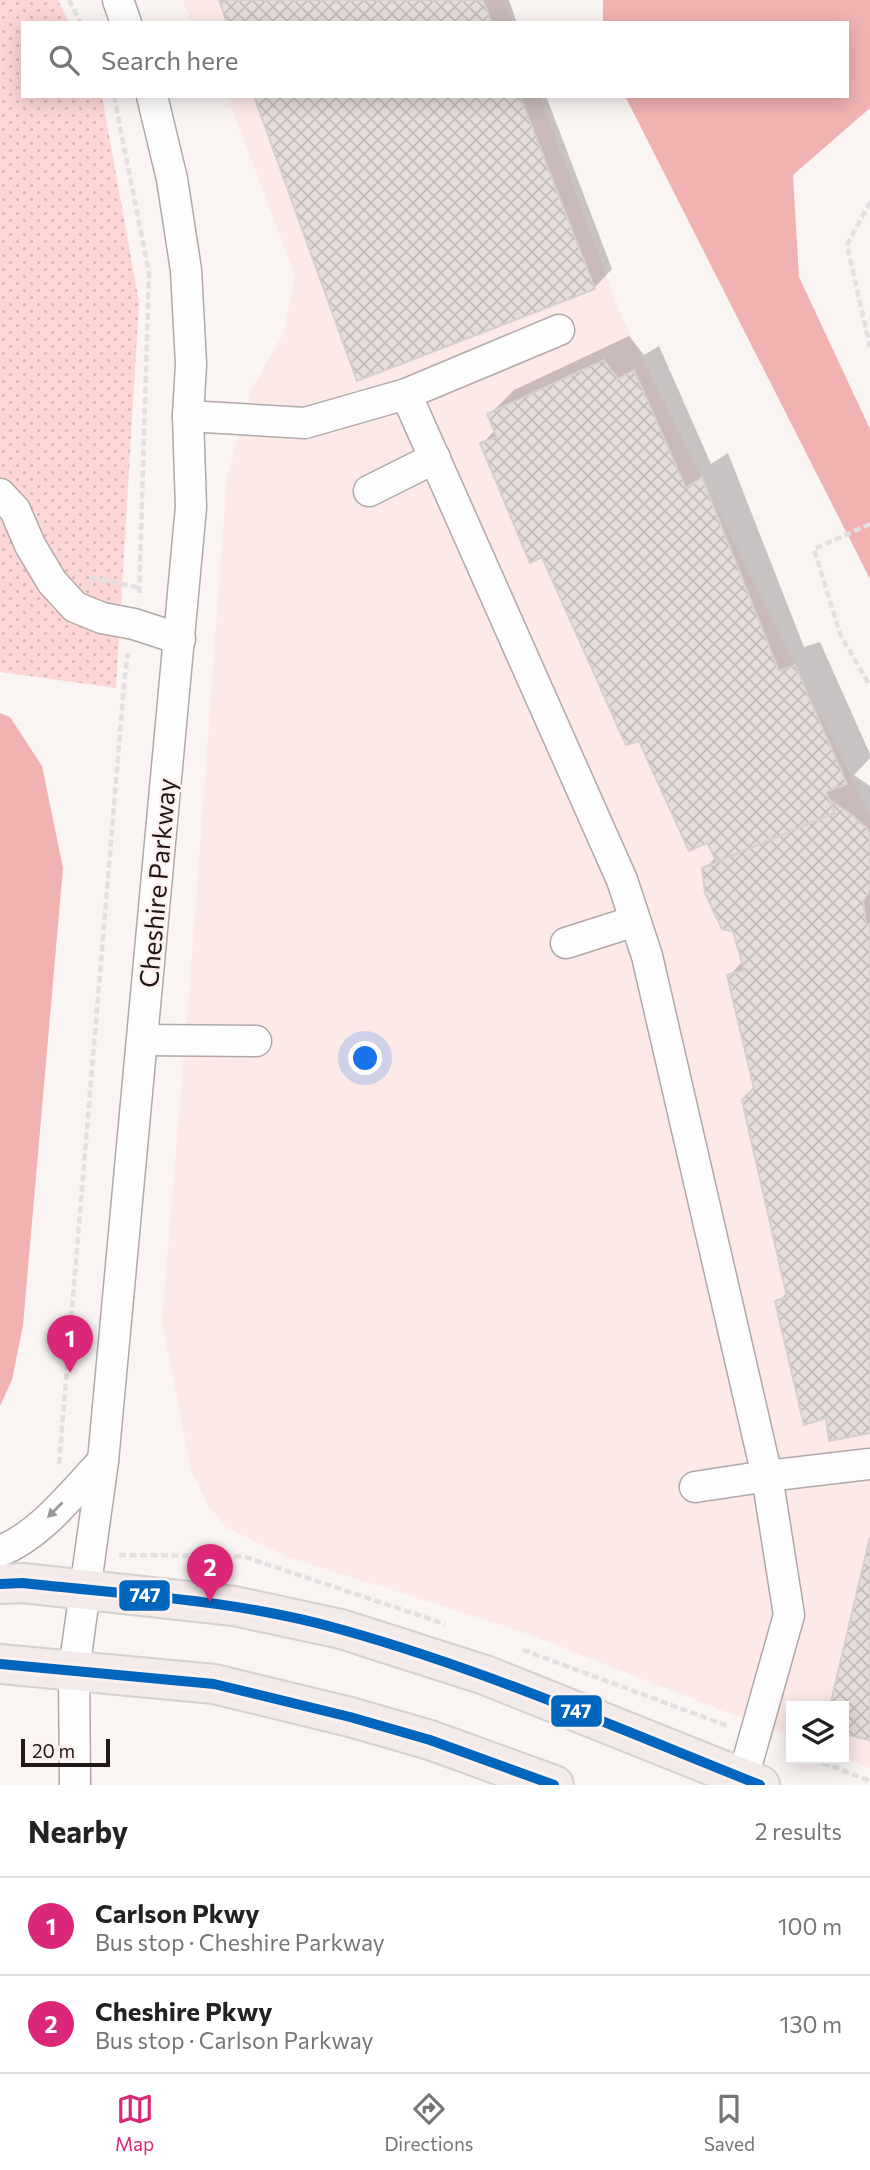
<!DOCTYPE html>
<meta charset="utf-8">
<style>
body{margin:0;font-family:Commissioner,sans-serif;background:#f6f6f6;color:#222}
.controls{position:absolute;right:21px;bottom:21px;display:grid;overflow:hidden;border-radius:0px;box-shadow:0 4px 18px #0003}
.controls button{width:63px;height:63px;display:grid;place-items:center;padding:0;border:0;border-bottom:2px solid #e0e0e0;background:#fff;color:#222;font:35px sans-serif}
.scale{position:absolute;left:21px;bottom:18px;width:89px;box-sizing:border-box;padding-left:7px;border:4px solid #201716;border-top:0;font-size:19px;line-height:24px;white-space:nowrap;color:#201716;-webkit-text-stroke:5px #fdf1f0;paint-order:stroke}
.you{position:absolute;left:366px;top:1059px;width:24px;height:24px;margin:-18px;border:5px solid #fff;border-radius:50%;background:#1a73e8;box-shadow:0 0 0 10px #1a73e833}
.badge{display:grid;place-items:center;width:46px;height:46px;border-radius:50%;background:#db2777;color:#fff;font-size:23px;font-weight:700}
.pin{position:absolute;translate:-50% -58px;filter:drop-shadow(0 2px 4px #0008)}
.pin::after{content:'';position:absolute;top:37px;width:24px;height:21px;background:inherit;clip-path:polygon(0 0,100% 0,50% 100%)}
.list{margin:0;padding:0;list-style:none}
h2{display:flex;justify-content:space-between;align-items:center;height:91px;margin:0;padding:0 28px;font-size:30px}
h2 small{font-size:23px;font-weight:400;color:#767676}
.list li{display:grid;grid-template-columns:46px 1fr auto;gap:21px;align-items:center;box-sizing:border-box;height:98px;padding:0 28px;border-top:2px solid #e0e0e0}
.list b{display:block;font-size:26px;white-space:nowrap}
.list p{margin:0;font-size:23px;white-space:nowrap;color:#767676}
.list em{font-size:23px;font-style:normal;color:#767676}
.icon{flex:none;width:38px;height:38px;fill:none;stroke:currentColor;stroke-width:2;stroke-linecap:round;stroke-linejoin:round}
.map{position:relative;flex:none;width:870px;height:1785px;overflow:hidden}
.search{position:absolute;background:#fff;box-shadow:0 4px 18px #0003;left:21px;right:21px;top:21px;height:77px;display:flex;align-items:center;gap:18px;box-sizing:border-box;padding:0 24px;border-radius:0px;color:#767676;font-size:26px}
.sheet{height:287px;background:#fff}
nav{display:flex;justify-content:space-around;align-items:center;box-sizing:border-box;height:98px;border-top:2px solid #e0e0e0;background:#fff;font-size:19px;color:#767676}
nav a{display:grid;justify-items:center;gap:4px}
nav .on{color:#db2777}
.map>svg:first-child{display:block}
.built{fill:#fce9e8}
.park{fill:url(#park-dots)}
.water{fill:#f0b3b2}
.shadow{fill:#0003}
.building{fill:url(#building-cross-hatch);stroke:#d6cfce;stroke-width:2}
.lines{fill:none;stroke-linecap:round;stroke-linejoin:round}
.minor-casing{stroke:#b1a9a9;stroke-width:33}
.major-casing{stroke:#d5d1d1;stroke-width:42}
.path{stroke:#e2e0e0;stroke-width:4.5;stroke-dasharray:7 3.5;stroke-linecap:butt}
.minor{stroke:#fefdfd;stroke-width:30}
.major{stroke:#f3eaea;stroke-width:38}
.bus-1-casing{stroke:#fdf1f0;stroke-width:16}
.bus-1{stroke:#0065bd;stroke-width:10}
.oneway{fill:#9a9695}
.labels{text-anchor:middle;stroke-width:5;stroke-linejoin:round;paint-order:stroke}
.street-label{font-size:26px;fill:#201716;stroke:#fdf1f0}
.line-badge{stroke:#fdf1f0;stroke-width:2.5}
.badge-label{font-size:19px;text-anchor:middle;font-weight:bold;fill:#fff}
</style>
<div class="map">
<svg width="870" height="1785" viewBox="0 0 870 1785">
<defs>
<pattern id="park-dots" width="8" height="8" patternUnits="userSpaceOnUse" patternTransform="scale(1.75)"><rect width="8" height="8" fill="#fcd7d6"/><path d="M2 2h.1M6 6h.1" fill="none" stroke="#d8b8b7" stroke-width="1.8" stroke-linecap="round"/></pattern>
<pattern id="building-cross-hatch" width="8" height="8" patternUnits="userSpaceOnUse" patternTransform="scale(1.75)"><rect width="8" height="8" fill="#e5dcdb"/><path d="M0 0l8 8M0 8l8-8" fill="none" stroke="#c4bcbb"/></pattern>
</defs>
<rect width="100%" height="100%" fill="#faf4f3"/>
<g class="built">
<path d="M182 0H504L513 23H193Z"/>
<path d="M227 96H540L622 318 870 815V1768L844 1758V1706H791V1737L520 1631 291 1558 227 1528 209 1507 191 1470 162 1320 192 957 227 477 252 389 284 332 295 275Z"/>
</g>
<path class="park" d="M0 0H58L69 23H23V96H102L139 302 116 688 0 672Z"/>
<g class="water">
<path d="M603 0H870V108L793 175 799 277 870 429V579L625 96H847V23H603Z"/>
<path d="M0 713 10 717 42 766 63 868 23 1325 12 1380 0 1406Z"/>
</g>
<g class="shadow">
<path d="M220 0H509L517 23H229Z"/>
<path d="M255 96H546L612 269 594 288Z"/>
<path d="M629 336 644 355 659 346 711 464 728 453 804 647 820 642 870 754V758L854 775 870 786V1431L827 1416 777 1302 788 1292 756 1088 729 976 743 961 735 929 704 869 716 857 640 738 482 444 495 430 489 415 514 390Z"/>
</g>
<g class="building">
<path d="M219 0H483L492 23H227Z"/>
<path d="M254 96H520L595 289 357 381Z"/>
<path d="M604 360 618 379 634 370 686 488 702 477 779 671 795 665 847 784 826 792 835 813 717 862 707 843 689 851 639 741 626 745 542 557 530 563 480 443 497 437 487 414Z"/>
<path d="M830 800 852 815 870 832V890L863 901 866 924H870V1433L829 1441 826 1418 804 1425 775 1301 787 1297 742 1100 754 1088 727 975 744 970 733 931 722 929 705 893 702 868 835 813Z"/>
<path d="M870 1537V1740L844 1734V1706H830Z"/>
</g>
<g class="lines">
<defs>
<g id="minor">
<path d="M118 0 126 23"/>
<path d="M406 394 622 880 647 956 767 1476 789 1615 741 1785"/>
<path d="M188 416 305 423 406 394 559 330"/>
<path d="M369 491 435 458"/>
<path d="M0 494 15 510 30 545 52 582 75 607 102 618 134 624 180 639"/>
<path d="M566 943 635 921"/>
<path d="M143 1040 256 1041"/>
<path d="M695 1487 767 1476 870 1464"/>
<path d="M0 1551C40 1536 73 1492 103 1461"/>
<path d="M75 1785 74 1670 103 1461 191 507 188 416 191 364 186 270 172 179 152 96"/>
</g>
<g id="major">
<path d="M0 1584 23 1583 234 1606 341 1629 485 1675 760 1785"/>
<path d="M0 1664 214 1684 350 1717 430 1740 554 1785"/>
</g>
</defs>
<use href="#minor" class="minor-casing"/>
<use href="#major" class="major-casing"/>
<g class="path">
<path d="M69 0 81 23"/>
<path d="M114 96 149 273 139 596"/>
<path d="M870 202 847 245 870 347"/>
<path d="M870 524 814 549 840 634 870 686"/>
<path d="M90 577 140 588"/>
<path d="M59 1464 125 674 128 653"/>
<path d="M119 1555 242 1556 445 1624"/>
<path d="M523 1650 728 1726"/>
<path d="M813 1759 870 1781"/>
</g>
<use href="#minor" class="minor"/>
<use href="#major" class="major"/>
<defs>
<g id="bus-1">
<path d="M0 1584 23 1583C130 1595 239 1600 343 1630 486 1670 622 1730 760 1785"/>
<path d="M0 1664 214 1684 350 1717 430 1740 554 1785"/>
</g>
</defs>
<use href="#bus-1" class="bus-1-casing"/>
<use href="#bus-1" class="bus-1"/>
</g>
<defs><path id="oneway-solid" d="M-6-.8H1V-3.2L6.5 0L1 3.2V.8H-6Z" transform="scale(1.75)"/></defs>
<use class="oneway" href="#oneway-solid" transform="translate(55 1510) rotate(135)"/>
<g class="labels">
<g class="street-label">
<text transform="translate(158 883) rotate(-85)" y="9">Cheshire Parkway</text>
</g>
</g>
<g class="line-badge">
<rect x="118" y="1579" width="53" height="33" rx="7" fill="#0065bd"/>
<rect x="550" y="1694" width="53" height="34" rx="7" fill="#0065bd"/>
</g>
<g class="badge-label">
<text x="145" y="1602">747</text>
<text x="576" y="1718">747</text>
</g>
</svg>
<div class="controls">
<button><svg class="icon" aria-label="layers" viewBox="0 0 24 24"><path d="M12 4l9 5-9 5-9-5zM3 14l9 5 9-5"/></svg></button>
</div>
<div class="scale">20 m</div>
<div class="you"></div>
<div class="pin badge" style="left:70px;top:1373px">1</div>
<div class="pin badge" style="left:210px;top:1602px">2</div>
<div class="search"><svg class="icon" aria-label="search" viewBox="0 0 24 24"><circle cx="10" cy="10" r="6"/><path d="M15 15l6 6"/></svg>Search here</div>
</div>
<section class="sheet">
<h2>Nearby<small>2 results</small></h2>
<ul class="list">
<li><span class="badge">1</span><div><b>Carlson Pkwy</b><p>Bus stop · Cheshire Parkway</p></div><em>100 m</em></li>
<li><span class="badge">2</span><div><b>Cheshire Pkwy</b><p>Bus stop · Carlson Parkway</p></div><em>130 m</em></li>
</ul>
</section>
<nav>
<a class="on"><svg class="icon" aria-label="map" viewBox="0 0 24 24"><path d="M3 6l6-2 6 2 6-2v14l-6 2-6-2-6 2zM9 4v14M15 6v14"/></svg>Map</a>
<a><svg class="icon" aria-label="directions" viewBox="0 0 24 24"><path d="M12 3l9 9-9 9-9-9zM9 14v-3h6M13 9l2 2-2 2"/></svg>Directions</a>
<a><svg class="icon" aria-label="saved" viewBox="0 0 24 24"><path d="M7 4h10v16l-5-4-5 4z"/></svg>Saved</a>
</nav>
